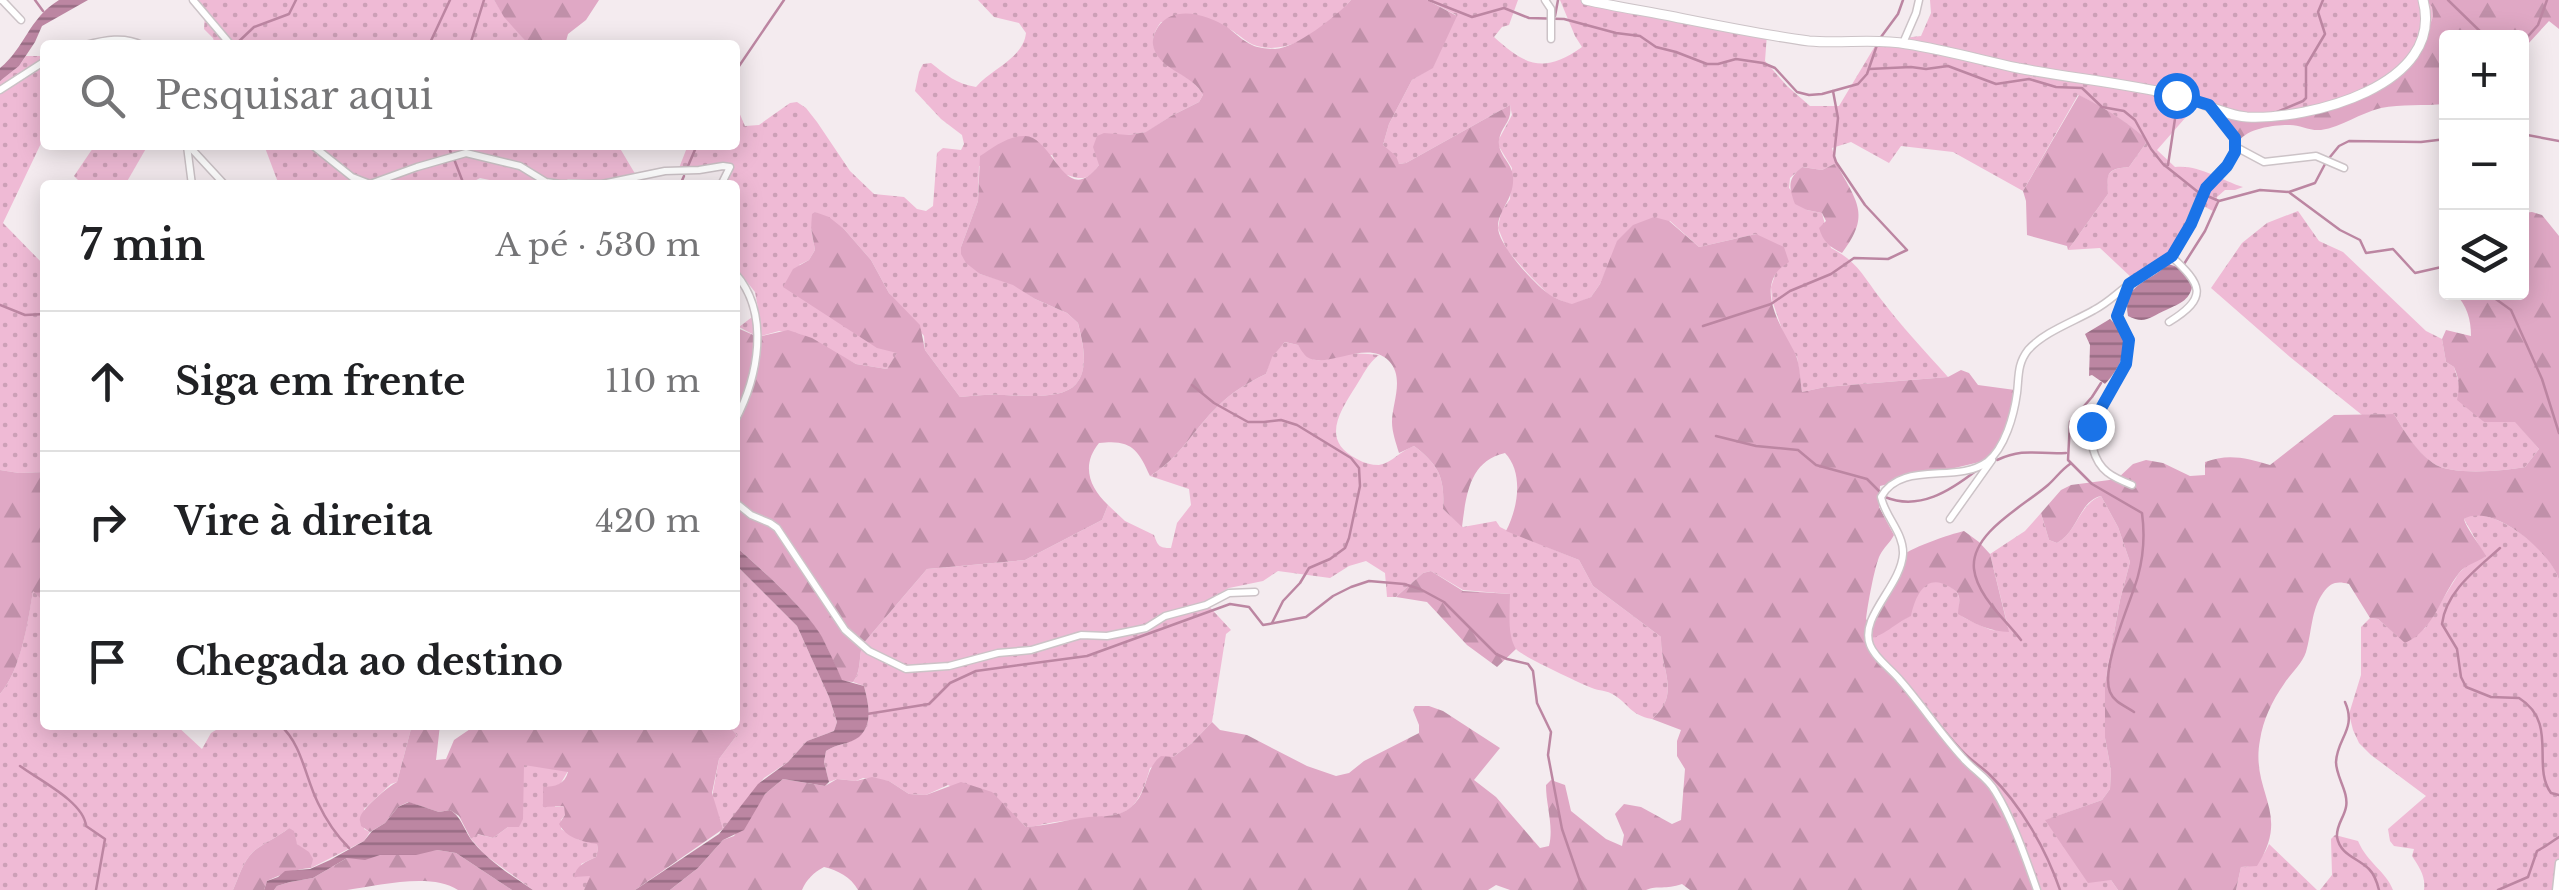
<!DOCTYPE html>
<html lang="pt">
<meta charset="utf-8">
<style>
body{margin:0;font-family:"Libre Baskerville",serif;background:#f2f2f2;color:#202124}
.controls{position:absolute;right:30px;top:30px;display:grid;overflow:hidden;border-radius:10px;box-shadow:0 5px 25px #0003}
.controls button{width:90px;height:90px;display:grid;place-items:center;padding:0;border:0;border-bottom:2px solid #e0e0e0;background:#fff;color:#202124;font:50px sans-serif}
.stop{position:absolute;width:30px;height:30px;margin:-22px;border:8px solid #1a73e8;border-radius:50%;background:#fff}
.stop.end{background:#1a73e8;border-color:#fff;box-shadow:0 2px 10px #0008}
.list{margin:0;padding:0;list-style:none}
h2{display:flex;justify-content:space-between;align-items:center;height:130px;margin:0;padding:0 40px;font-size:42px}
h2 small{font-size:32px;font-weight:400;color:#757577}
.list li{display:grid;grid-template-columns:65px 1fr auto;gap:30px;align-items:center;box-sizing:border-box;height:140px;padding:0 40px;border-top:2px solid #e0e0e0}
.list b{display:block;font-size:38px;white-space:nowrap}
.list em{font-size:32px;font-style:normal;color:#757577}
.icon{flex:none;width:55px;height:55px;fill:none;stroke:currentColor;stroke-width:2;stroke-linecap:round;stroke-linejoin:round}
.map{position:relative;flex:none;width:2559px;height:890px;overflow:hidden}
.search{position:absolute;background:#fff;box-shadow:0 5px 25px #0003;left:40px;top:40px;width:700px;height:110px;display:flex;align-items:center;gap:25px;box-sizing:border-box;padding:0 35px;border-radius:10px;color:#757577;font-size:38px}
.panel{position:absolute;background:#fff;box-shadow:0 5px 25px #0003;left:40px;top:180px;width:700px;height:550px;border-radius:10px}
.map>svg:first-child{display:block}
.grass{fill:url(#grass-dots)}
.forest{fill:url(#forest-firs)}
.water{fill:url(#water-rules)}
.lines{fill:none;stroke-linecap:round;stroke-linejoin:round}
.stream{stroke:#bc86a2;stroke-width:2.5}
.street-casing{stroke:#ccc3c7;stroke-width:9}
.secondary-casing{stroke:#ccc3c7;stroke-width:11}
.street{stroke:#fff;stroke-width:6}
.secondary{stroke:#fff;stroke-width:9}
.route{stroke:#1a73e8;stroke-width:12}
</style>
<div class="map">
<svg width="2559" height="890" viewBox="0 0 2559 890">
<defs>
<pattern id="grass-dots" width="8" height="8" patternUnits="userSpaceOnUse" patternTransform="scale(2.5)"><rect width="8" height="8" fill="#efbad5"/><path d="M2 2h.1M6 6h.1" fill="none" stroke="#cda0b7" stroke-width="1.8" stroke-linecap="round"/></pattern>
<pattern id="forest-firs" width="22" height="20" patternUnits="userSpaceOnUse" patternTransform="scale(2.5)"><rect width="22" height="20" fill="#e0a8c5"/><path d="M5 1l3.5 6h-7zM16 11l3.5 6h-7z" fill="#c090a9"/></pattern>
<pattern id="water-rules" width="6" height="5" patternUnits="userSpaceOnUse" patternTransform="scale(2.5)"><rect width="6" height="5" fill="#bc86a2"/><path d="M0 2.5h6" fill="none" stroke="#986d84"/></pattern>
</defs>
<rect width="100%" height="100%" fill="#f4ebef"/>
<g class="grass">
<path d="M192 0H494L503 14 529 45H215L213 38 204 29 205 15Z"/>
<path d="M978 0H1351C1330 25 1292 56 1257 46 1245 43 1236 30 1224 27 1207 22 1180 24 1161 22 1132 61 1191 69 1203 95L1199 102 1171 116 1147 132 1128 135 1099 160V165C1087 183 1079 179 1061 173L1052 155 979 166 978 201 961 247 980 274 1013 284 1035 299 1067 313 1078 323C1082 341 1090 368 1076 384 1061 401 1020 395 1000 395 987 394 973 396 960 397L925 350 924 336 889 293 871 260 844 229 815 212 811 228 815 250 809 260 799 265 898 352 887 369 856 364 800 334 779 331 758 337 739 327 756 314 758 308 755 292 735 267V185H719L725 170 695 173 679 168 688 145H735V103L745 126 759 125 790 103 797 102 806 108 817 122 850 171 874 194 904 197 917 209 926 211 933 206 937 153 943 148 961 150 964 144 962 135 941 119 915 91 919 72 923 64 931 63C946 75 957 84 976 87 992 68 1023 59 1026 33L1019 23 994 17Z"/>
<path d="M1427 0H1518L1509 25 1502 27 1494 37C1526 66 1544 74 1582 47L1575 36 1560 0H1590L1767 34 1765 61 1787 86 1810 106H1839L1878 41 1921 36 1931 13 1930 0H2425L2432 7 2433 16 2428 31 2409 65 2338 106 2252 118 2172 91 2168 99 2186 117 2157 150 2175 167C2198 164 2221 180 2243 187L2235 190H2225L2217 197 2215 212 2201 205 2195 206 2168 255 2133 279 2100 248 2068 250 2108 194C2106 173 2107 169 2129 167L2146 143 2145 138C2124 120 2103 107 2078 95L2023 191 1953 152 1901 146 1889 163 1851 142 1832 148 1836 163 1822 170 1802 167 1790 178 1789 188 1807 210 1822 213 1831 248C1857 261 1863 276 1880 298 1901 326 1925 351 1948 377L1825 387 1802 392 1797 357 1785 338 1772 300 1771 287 1776 272 1756 234 1699 247 1670 221 1608 266 1600 284 1591 297 1572 305 1550 296 1531 277 1507 250 1498 228 1501 212 1510 199 1512 168 1498 145 1499 139 1512 115 1510 105 1406 163 1399 164 1383 145 1389 124 1412 80 1433 67 1456 15Z"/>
<path d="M26 56H45V135L3 223 45 266V472L19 473 0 470V81L19 66Z"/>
<path d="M95 145H148L125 185H83L74 176Z"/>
<path d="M264 145H618L637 177 596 185 589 180 568 179 561 185H514L480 178 467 185H279Z"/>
<path d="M2298 211 2319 241 2343 252 2426 331 2442 339 2446 362 2454 367 2460 387 2484 422 2515 421 2539 449 2525 467C2504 471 2450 476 2433 463 2415 451 2405 432 2394 414L2362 415 2290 357 2211 288 2242 243 2267 223Z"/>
<path d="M1285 342 1298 345C1314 367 1320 360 1343 355 1355 352 1367 354 1379 355 1368 363 1363 375 1356 386 1340 411 1320 441 1357 459 1364 463 1371 465 1379 465 1392 463 1401 450 1414 446 1439 465 1445 478 1443 509L1463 527 1496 521 1500 527 1506 530 1579 560 1593 586 1661 637C1660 670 1682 693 1652 719 1630 715 1629 704 1614 695 1607 690 1599 691 1592 688 1578 682 1521 656 1515 648 1506 635 1509 610 1510 594L1463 590 1431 571 1423 573 1396 597H1387L1385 573 1366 561 1349 566 1330 578 1278 571 1263 581 1229 588 1205 602 1231 630 1226 634 1212 722 1192 743 1173 757 1150 768C1146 782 1141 800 1128 810 1116 819 1067 819 1050 823 1042 824 1035 827 1026 827L1019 820 948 785 926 795 909 794 889 781 863 778 856 781 837 779 829 782 824 762 826 751C836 744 850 744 859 736 874 724 868 703 864 686L853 682C861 673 859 657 862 645L927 569 1025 560 1102 520 1108 505 1125 521 1154 535C1158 546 1159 548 1171 548L1177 523 1191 505 1189 489 1150 476C1180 458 1194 429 1218 406 1232 392 1249 382 1266 374L1271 357Z"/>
<path d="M2101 496 2118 527 2130 562 2120 600 2105 683V738L2111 770 2110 789 2102 800 2046 820 2111 880 2118 890H2036L1972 768 1883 662 1869 651 1866 638 1910 616C1914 598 1923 574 1946 584 1949 586 1956 590 1958 594 1961 602 1956 610 1963 617 1964 618 1990 630 1992 630 1997 631 2003 628 2008 627L1990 554 2025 531 2041 513 2049 540 2057 543C2077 532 2079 504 2101 496Z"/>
<path d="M2473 514C2504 515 2551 551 2559 580V890H2424C2426 876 2419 867 2412 856L2414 849 2394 846 2390 841 2388 829 2426 796 2371 755 2359 743 2353 730 2349 714 2361 675V627L2370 618 2378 619 2405 642 2425 628 2459 573 2468 564 2485 556 2464 519Z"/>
<path d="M735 564 797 626 829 697 837 722 834 731 807 741 788 762 764 778 723 829 712 797 719 759 737 735 728 725H735V671L739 659 735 640Z"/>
<path d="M33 590 45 603V725H176L202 749 211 733 224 725H412L397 782 391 784 364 809V829L370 832 364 841 311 868C314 854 308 854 299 846 294 842 292 834 289 828 278 837 263 843 253 852 242 863 239 877 233 890H0V694C21 670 28 621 33 590Z"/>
<path d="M523 764 568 771 561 783 555 787V807L565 806V815L561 820V829L579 840 597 843 598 849 596 857 581 864 586 875 591 876 584 890H533L485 855 471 839 477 834 493 838 508 827H519Z"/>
<path d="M2335 835 2358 841C2368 864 2385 870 2393 890H2320L2332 875 2331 839Z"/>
<path d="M2269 844 2317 890H2236L2241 867C2255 868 2264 856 2269 844Z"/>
</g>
<g class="forest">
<path d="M494 0H599L586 20 568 34 565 45H529L504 17Z"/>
<path d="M1351 0H1427L1457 16 1433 68 1412 80 1389 124 1383 145 1396 156 1399 164 1406 163 1510 105C1513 121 1501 126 1499 140 1497 154 1512 163 1513 176 1515 199 1497 211 1498 228 1499 246 1535 285 1550 295 1556 299 1565 302 1572 304L1591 297 1600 284 1617 241 1633 225 1654 217 1669 221 1699 247 1756 234 1784 247 1789 262C1785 265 1780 268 1777 272 1759 296 1784 331 1795 353 1800 364 1800 379 1802 392L1825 387 1948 377 1961 370 1969 373 1978 385 2015 390 2006 428 1992 459 1880 486 1879 507 1894 535C1890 543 1884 547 1880 555 1875 564 1867 608 1866 620 1877 613 1888 596 1894 583 1896 576 1895 566 1899 559 1905 549 1951 534 1964 531L1979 542 1990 554 2009 632C1992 632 1972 623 1958 614 1958 609 1960 603 1959 597 1958 591 1953 589 1948 586 1925 573 1915 597 1911 616 1895 623 1884 637 1866 639L1869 651 1883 662 1943 733 1993 788 2036 890H1690L1682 884C1665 890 1658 885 1646 890H1510L1496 885 1488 890H858C851 877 837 870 824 867 813 873 807 879 802 890H670L698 868 723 840 734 836 765 794 783 779 825 786 837 779 856 781 872 777 889 781 909 794 926 795 961 782 992 792 1026 827C1046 826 1069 819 1089 817 1100 816 1110 817 1121 813 1129 810 1134 805 1139 798 1148 783 1147 767 1161 756L1173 757 1192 743 1212 722 1220 730 1247 735 1307 766 1336 776 1349 773 1364 761 1419 733V725L1413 710 1415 706H1429L1443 711 1500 748 1474 780 1496 797 1540 848 1549 846C1554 826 1546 806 1546 785L1551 780 1565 785 1571 811 1606 839 1622 846 1624 835 1615 814 1624 804 1641 807 1672 824 1681 820 1685 769 1677 756V741L1681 730 1652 719C1682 693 1660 670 1661 637L1593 586 1579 560 1506 531C1518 508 1524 473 1505 453 1469 461 1466 496 1462 527L1443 509C1445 478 1439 465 1414 446L1399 453C1396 443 1392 432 1392 422 1392 403 1405 378 1389 361 1367 338 1327 370 1307 357 1305 356 1299 347 1298 345L1285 342 1272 357 1266 374C1249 382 1232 392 1218 406 1194 429 1180 458 1150 476 1138 449 1131 439 1099 443 1081 465 1089 487 1108 505L1102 520 1025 560 927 569 862 645C859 657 861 673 853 682L842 681C835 666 829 651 822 638 805 608 761 569 735 546V327L758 337 788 330 812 338 856 364 887 369 897 353 877 348 783 287 793 269 809 260 815 250 811 228 812 214 815 212 829 217 844 229 871 260 889 293 920 325 925 350 960 397C973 396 987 394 1000 395 1020 395 1061 401 1076 384 1090 368 1082 340 1078 323L1067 313 1035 299 1013 285 980 274 966 263 961 254V247L978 201 980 156C992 148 1009 135 1025 136 1054 137 1065 210 1099 165L1093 147 1097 136 1104 133 1128 135 1146 132 1171 116 1199 102 1203 95C1194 75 1162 71 1154 49 1151 41 1154 33 1158 27 1174 4 1208 15 1227 27 1235 33 1243 41 1252 45 1258 48 1268 49 1275 49 1296 48 1337 16 1351 0Z"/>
<path d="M2425 0H2559V29L2549 21 2527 45 2522 44V38H2446L2445 104C2424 106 2401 104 2381 108 2360 113 2342 127 2321 130 2309 131 2300 125 2290 125 2274 125 2248 128 2239 141L2233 130 2216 117 2226 113 2301 115 2383 85 2428 31 2433 16 2432 7Z"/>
<path d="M2079 95C2103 107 2125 120 2145 138L2146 143 2129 167C2106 169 2107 173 2108 194L2068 250 2067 246 2027 235 2026 201 2023 191Z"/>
<path d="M1836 163C1856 201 1872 214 1842 253 1830 247 1823 242 1819 228L1826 221 1822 213 1807 210 1795 204C1789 187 1787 179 1802 167L1822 170Z"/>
<path d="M2532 212 2542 215 2559 236V580C2551 552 2492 502 2464 519 2466 528 2480 545 2486 556 2477 563 2466 564 2459 573 2441 596 2434 630 2405 643L2378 619 2370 618 2349 584C2337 581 2331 582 2323 593 2311 610 2312 632 2306 652 2302 664 2291 673 2284 684 2272 701 2263 720 2260 740 2250 793 2292 812 2257 866L2241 867 2236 890H2118L2111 880 2088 883 2045 820 2102 800 2110 789 2111 770 2105 738V683L2120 600 2130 562 2118 527 2101 496C2079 501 2078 532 2057 543L2049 540 2041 513 2061 490 2071 485 2117 479 2133 464 2146 460 2163 463 2190 476 2205 475V462C2228 453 2247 458 2270 465L2334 415 2394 414C2405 432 2415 450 2433 463 2450 476 2504 471 2525 467L2539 449 2515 422H2484L2457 400C2460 387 2459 379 2454 367L2446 362 2442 339 2446 330 2471 336C2471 319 2467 306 2455 293L2522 292V213Z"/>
<path d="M0 470 19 473 45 472V603L33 591C28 622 21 670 0 694Z"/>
<path d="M1431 571 1463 591 1510 594C1510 612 1507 634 1516 649L1497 667 1467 645 1427 602 1396 597 1423 573Z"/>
<path d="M412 725H440L436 760 446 759 454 740 476 725H728L737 735 719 759 712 793 723 829 635 890H584L590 876 574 877C576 865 586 862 596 857L598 849 597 844C583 842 566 838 559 824L565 815 564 806 543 807V787C555 787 565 784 568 772L524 765 523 819 519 827H508L493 838 478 834 471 839 459 816 450 810 439 812 408 802 398 807 385 823 370 832 361 826C361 823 359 820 360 818 361 809 389 786 397 782Z"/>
<path d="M289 828 294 831 297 844 309 852 313 859 311 868C296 869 281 874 267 881L264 890H233C239 877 242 863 253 852 263 843 278 837 289 828Z"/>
<path d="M437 850 456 853 512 890H458C431 872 377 886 347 890 323 890 297 890 274 890L277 886 290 882 313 878 347 858Z"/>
</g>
<g class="water">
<path d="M59 0H88L42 26 35 42 19 66 0 81V68C25 48 28 19 59 0Z"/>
<path d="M2168 264 2181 268 2193 282C2191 300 2181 303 2166 310 2150 317 2145 325 2128 316 2122 283 2150 283 2168 264Z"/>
<path d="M2110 319C2115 324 2124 331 2125 339 2127 354 2115 374 2105 384L2092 375 2089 376 2090 345 2085 334Z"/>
<path d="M735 546C761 569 805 608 822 637 829 651 836 666 842 680L864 686C868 702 874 724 859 737 850 744 836 744 826 751L824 762 829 782 825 786 783 779 765 794 744 830 723 840 698 868 675 886 670 890H635L719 834 758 784 788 762 807 741 834 731 837 722 829 697 797 626 735 564Z"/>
<path d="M409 802 439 812 450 810C463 818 464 832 474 843 490 862 512 876 533 890H512L456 853 437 850 416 855H380L365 860 347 858 313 878 290 882 277 886 274 890H264L267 881 278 877 285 871 310 869 330 860 364 841 372 831 385 823 398 807Z"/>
</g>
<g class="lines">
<g class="stream">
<path d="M35 0 43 11"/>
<path d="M1429 0 1472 17 1504 8 1529 18 1564 19 1616 33 1640 36 1656 47 1676 52 1707 64H1718L1736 59 1763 63 1775 68 1797 92 1809 95 1822 94 1858 84 1867 74 1877 45"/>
<path d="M2448 0 2487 38"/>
<path d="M1555 16 1558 0"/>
<path d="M1881 37 1898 14 1903 0"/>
<path d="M2522 43 2538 25 2547 0"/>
<path d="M235 45 254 27 289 14 296 0"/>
<path d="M429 45 450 0"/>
<path d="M470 45 484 0"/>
<path d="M1869 69 1911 67 1926 69 1948 66 1996 84 2029 79 2056 87 2082 88 2102 107 2124 111 2135 120 2151 149 2163 164 2198 192 2219 201 2260 190 2289 192 2315 183 2325 164"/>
<path d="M735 72 784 0"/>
<path d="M2277 112 2303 101 2306 98V66L2325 34 2318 12 2323 0"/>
<path d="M2522 134 2559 141"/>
<path d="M448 145 451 153"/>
<path d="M2330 157 2339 146 2349 141 2421 142 2446 139"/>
<path d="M454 159 464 185"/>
<path d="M2168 165 2178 99"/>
<path d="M688 166 697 145"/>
<path d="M680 185 684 176"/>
<path d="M2290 193 2340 230 2360 240 2366 253 2393 249 2415 273 2446 266"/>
<path d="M2184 264 2205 231 2218 202"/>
<path d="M2486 292 2511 310 2542 379 2559 433"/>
<path d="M0 305 25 315 45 314"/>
<path d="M1703 326 1771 304 1790 291 1831 274 1854 258 1888 259 1907 250 1865 205 1836 162 1834 156 1838 118 1833 91"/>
<path d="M2101 383 2092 397 2070 422 2068 460 2092 484 2142 513C2145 535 2144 554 2138 576 2131 602 2100 668 2110 692 2114 702 2125 706 2134 712"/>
<path d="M1192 385 1214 403 1248 422H1264L1281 420 1297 425 1351 458 1359 468 1360 486 1349 538 1345 548 1330 559 1309 568 1300 583 1283 601 1272 623"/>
<path d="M1716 436 1756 446 1798 450 1816 465 1867 479 1880 492"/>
<path d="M1997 460C2026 447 2038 455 2066 453"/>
<path d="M1885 497C1919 511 1950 491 1977 470"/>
<path d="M2500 548C2477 569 2446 591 2442 624L2457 649 2461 677 2466 687 2491 697 2519 698C2559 723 2531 766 2551 793L2559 795"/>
<path d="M2021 640C2006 620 1977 596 1974 569 1970 533 2024 506 2048 485 2056 478 2061 470 2070 464"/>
<path d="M2345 702C2357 729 2337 738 2336 762 2336 777 2349 792 2346 807 2344 818 2336 825 2337 837 2340 855 2358 858 2369 869 2375 875 2377 882 2379 890"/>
<path d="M1929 712C1941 726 1952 741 1965 754 1973 762 1982 767 1990 775 2021 805 2046 849 2060 890"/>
<path d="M867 714 929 704 950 683 976 671 1087 656 1230 604 1249 607 1263 625 1269 624 1306 617 1333 596 1351 587 1369 581 1404 584 1420 589 1444 602 1496 654 1507 659 1528 664 1533 671 1537 703 1551 732 1548 755 1562 829 1583 890"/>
<path d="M280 725C302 744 305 777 318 803 326 820 336 835 349 848"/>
<path d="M20 766C39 780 84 802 86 826L105 839 96 890"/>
<path d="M2498 890 2528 877 2537 851C2545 847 2551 842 2559 837"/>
</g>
<defs>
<g id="street">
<path d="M2 0 21 20"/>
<path d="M193 0 231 45"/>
<path d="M1545 0 1551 9V39"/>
<path d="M1903 43 1916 13 1919 0"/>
<path d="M85 45C105 40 124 36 142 45"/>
<path d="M0 90 45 61"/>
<path d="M188 145 225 185"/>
<path d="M312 145 352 177 370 184 417 167 466 153 520 166 546 182 560 184H602L665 171 699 170 723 166 730 167 721 185"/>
<path d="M187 146 192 185"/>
<path d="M2236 147 2264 162 2316 156 2344 168"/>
<path d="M735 273C771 314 758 377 735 421"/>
<path d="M2128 285 2117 316C2121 326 2129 334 2129 345 2128 385 2083 408 2093 449 2099 471 2112 477 2132 485"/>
<path d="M2169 322C2210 297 2201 284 2171 256"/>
<path d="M735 502 751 515 770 523 777 528 845 630 869 651 906 669 949 666 998 653 1031 650 1081 635 1107 636 1146 628 1165 616 1206 605 1229 593 1255 592"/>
<path d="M1950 519 1992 460"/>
<path d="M2037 890C2026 859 2012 818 1995 791 1988 778 1972 769 1963 758 1940 733 1922 705 1900 680 1891 669 1875 658 1870 645 1859 617 1901 586 1903 554 1904 533 1885 517 1881 497 1901 460 1957 484 1987 462 2005 448 2014 415 2017 393 2019 377 2017 364 2028 350 2044 332 2073 322 2094 310 2108 303 2118 292 2131 283 2143 275 2158 268 2169 258 2189 240 2190 211 2205 191 2233 150 2254 157 2213 110"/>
<path d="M2556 890 2559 863"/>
</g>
<path id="secondary" d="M1586 0C1616 7 1646 11 1675 17 1720 26 1764 35 1809 41 1842 44 1875 38 1907 44 1945 50 1981 60 2018 68 2070 78 2123 83 2175 95 2199 100 2222 115 2247 117 2308 120 2446 86 2423 0"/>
</defs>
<use href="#street" class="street-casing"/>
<use href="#secondary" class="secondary-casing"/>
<use href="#street" class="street"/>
<use href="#secondary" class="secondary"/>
</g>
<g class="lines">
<path class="route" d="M2091 426 2126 364 2129 340 2117 316 2129 284 2172 256 2191 224 2206 188 2227 166 2235 152V138L2209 105 2176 95"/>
</g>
</svg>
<div class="controls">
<button>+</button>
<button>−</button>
<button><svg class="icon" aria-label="layers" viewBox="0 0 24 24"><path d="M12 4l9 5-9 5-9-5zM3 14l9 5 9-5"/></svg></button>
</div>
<div class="stop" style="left:2176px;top:95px"></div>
<div class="stop end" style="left:2091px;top:426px"></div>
<div class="search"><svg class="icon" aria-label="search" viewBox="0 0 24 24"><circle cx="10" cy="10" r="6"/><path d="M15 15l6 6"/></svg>Pesquisar aqui</div>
<section class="panel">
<h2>7 min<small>A pé · 530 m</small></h2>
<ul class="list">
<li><svg class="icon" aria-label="ahead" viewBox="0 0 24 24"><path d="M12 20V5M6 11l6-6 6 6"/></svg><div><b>Siga em frente</b></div><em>110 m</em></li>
<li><svg class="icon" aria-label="right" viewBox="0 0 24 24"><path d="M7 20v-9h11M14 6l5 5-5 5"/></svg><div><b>Vire à direita</b></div><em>420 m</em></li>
<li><svg class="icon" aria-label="arrive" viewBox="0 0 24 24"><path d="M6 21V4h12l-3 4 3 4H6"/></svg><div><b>Chegada ao destino</b></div></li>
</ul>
</section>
</div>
